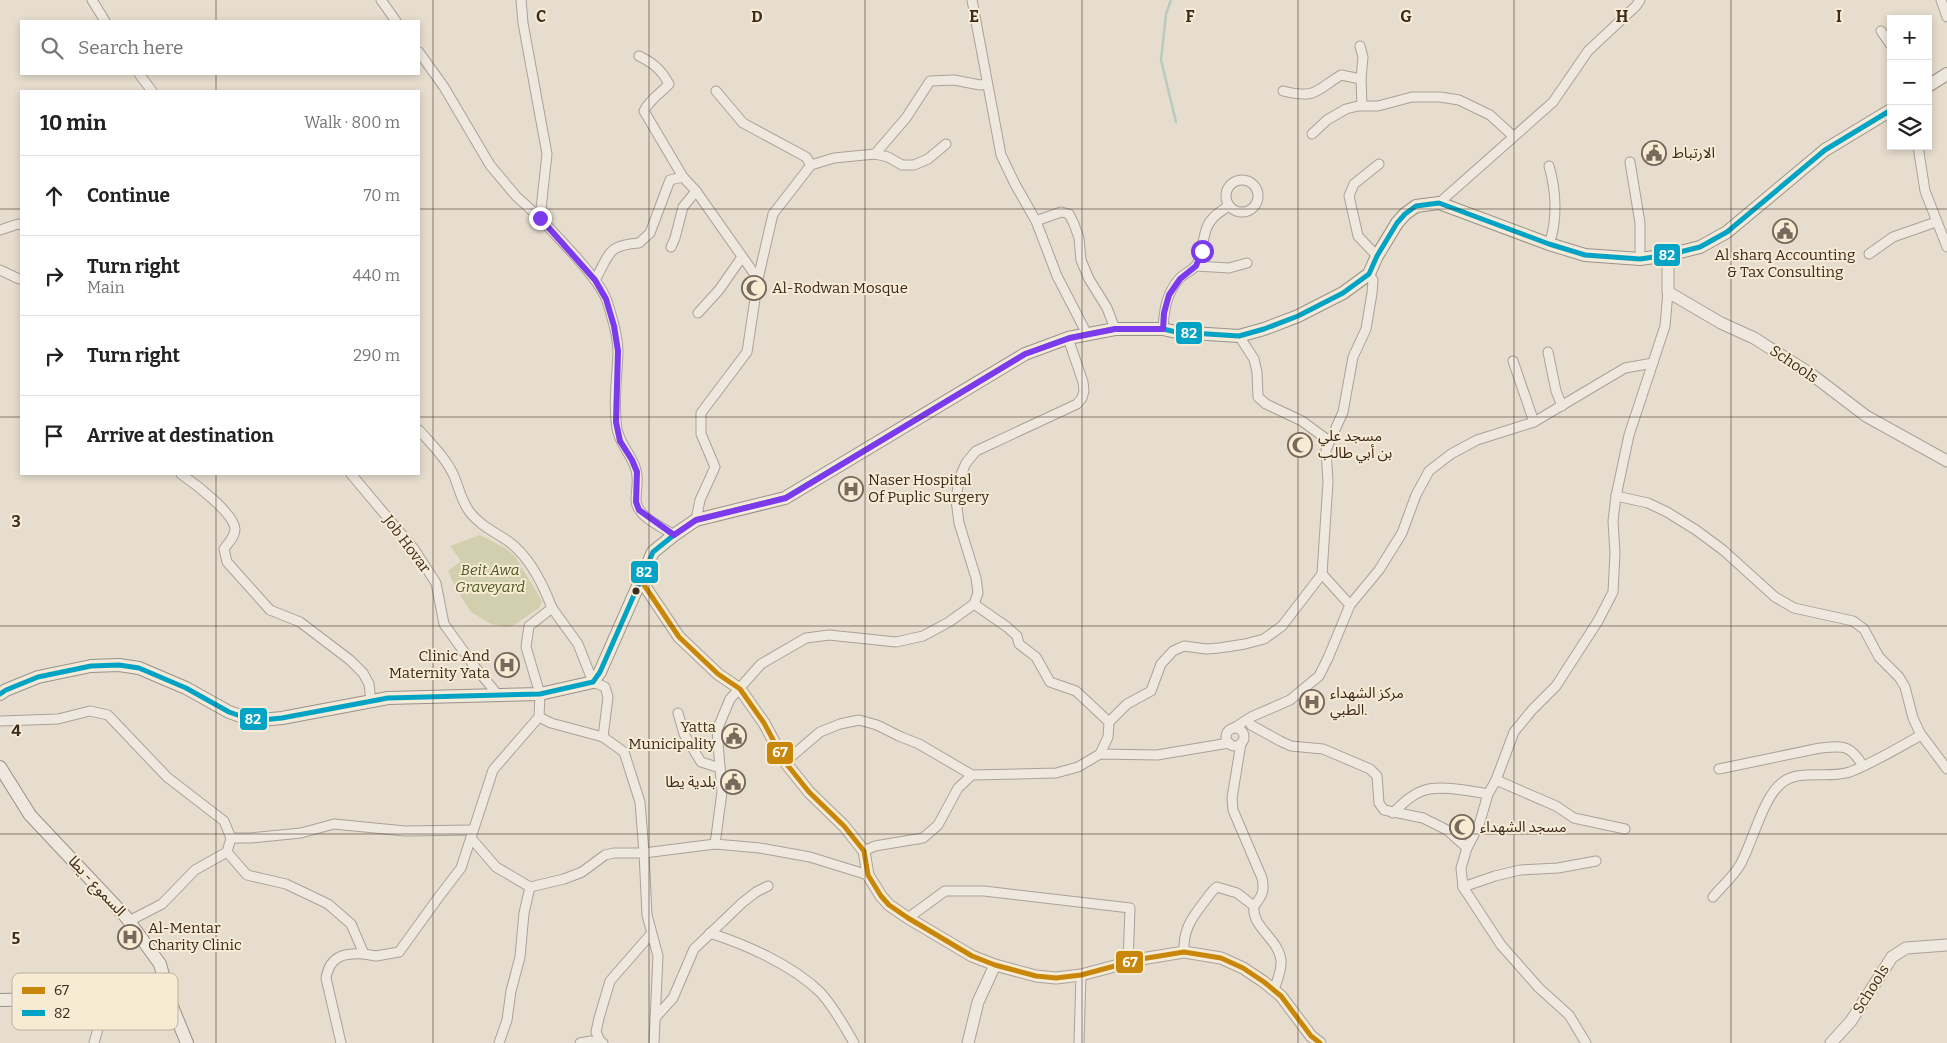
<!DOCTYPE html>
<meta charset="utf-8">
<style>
body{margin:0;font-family:Bitter,"Noto Sans Arabic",serif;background:#f6f6f6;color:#222}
.controls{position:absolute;right:15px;top:15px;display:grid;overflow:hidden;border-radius:0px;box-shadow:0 2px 8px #0003}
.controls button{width:45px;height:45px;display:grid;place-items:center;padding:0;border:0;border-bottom:1px solid #e0e0e0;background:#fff;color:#222;font:25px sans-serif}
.stop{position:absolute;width:15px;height:15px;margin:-11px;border:4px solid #7c3aed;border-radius:50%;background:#fff}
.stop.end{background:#7c3aed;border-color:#fff;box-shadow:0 1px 5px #0008}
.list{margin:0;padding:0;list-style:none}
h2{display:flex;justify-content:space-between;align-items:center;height:65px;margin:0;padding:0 20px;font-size:21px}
h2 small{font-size:16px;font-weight:400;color:#767676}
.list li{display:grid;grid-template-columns:32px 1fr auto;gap:15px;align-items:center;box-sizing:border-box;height:80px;padding:0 20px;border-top:1px solid #e0e0e0}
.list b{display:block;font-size:19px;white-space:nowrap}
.list p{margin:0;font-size:16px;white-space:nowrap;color:#767676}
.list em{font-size:16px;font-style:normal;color:#767676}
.icon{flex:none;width:28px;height:28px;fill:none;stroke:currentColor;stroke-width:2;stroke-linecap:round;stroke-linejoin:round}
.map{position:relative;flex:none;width:1947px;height:1043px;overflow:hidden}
.search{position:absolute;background:#fff;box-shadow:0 2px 8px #0003;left:20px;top:20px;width:400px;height:55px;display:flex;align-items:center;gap:12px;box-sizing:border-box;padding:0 18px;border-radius:0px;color:#767676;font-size:19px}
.panel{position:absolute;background:#fff;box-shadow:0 2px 8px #0003;left:20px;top:90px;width:400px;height:385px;border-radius:0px}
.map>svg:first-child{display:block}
.cemetery{fill:#d2cfaf}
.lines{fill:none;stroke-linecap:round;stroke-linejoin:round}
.stream{stroke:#b9cbbf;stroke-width:2.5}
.minor-casing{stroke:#aba297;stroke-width:11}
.tertiary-casing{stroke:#aba297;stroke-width:13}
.secondary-casing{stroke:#9b9286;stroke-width:14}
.minor{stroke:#eee8df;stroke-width:9}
.tertiary{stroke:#eee8df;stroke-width:11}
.secondary{stroke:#eee8df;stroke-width:12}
.bus-1-casing{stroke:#f7ebd4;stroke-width:9}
.bus-2-casing{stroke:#f7ebd4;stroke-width:9}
.bus-1{stroke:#c88708;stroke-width:5}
.bus-2{stroke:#03a3c5;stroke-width:5}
.route{stroke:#7c3aed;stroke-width:6}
.grid{fill:none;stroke:#3b2a1e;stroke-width:1;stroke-opacity:0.55}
.bus-dot{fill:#3b2a1e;stroke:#f7ebd4;stroke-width:2}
.labels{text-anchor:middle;stroke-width:4;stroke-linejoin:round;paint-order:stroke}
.poi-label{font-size:15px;fill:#3b2a1e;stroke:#f7ebd4;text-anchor:start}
.street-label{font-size:15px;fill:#3b2a1e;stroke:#f7ebd4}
.park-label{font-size:15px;font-style:italic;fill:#4e5823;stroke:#f7ebd4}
.key{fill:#f7ebd4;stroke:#bfb19d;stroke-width:1}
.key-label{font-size:14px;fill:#3b2a1e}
.grid-label{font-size:16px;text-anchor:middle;font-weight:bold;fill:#3b2a1e;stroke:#f7ebd4;stroke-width:4;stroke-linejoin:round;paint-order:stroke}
.line-badge{stroke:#f7ebd4;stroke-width:2}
.badge-label{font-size:14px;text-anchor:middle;font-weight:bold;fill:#fff}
</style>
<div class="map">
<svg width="1947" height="1043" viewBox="0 0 1947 1043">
<rect width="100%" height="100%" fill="#e6ddce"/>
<path class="cemetery" d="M480 535 505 548 515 556 542 601 539 608 514 625 507 627 491 624 471 612 456 589 448 571 461 561 450 546Z"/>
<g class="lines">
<path class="stream" d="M1171 0 1166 14 1161 60 1176 122"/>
<defs>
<g id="minor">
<path d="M92 0 105 21"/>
<path d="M381 0 396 21"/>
<path d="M521 0 523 23 547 154 540 218C558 238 599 278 607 301 612 317 618 336 618 353 617 378 613 404 617 429 620 445 632 455 636 470 639 480 636 490 636 500 636 516 662 527 674 535"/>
<path d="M972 0 1001 155 1015 184 1036 221 1057 276 1087 334"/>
<path d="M1941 0 1947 17"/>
<path d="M1881 31 1891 45"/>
<path d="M1360 46 1363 57 1361 79 1362 105"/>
<path d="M419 52 444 87 490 165 516 196 540 218"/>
<path d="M639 56C653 63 661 69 669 84 660 94 650 99 644 111L683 177"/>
<path d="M139 74 152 91"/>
<path d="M716 91 743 123 806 157 811 165"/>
<path d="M1283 91C1316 99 1315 91 1341 75L1361 79"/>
<path d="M1312 134 1327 120 1346 109 1358 106H1378L1412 97H1440L1459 100 1490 115 1513 136"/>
<path d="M1918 146 1925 191 1947 247"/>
<path d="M875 154 906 118 930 81 954 80 980 85 987 84"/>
<path d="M1630 162 1640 223V259"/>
<path d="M1549 166C1556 190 1558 220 1549 244"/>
<circle cx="1242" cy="196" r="16"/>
<path d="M1439 203 1553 102 1588 51 1636 6 1640 0"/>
<path d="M1036 221 1061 212 1069 214 1074 224 1079 238 1081 260 1089 279 1107 308 1115 329"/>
<path d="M0 230 18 224 21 225"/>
<path d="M671 247 675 238 683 207 696 191"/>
<path d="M1869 254 1893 237 1936 222"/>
<path d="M1377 256 1358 236 1349 196 1354 184 1379 164"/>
<path d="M1196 266 1229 268 1247 263"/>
<path d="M0 270 19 279"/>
<path d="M595 280C610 254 607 245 639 243L650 233 670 180 683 177 696 191 758 279"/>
<path d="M698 313 719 290 742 257"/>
<path d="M1163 329C1164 311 1166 294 1179 279 1184 273 1193 271 1197 264 1205 250 1201 230 1213 218 1217 213 1224 210 1228 206"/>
<path d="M1239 336 1254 359 1257 372 1258 397 1266 404 1302 421 1329 441"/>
<path d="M1548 352 1556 391 1562 406"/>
<path d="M1513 361 1534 422"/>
<path d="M181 474C194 483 234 513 235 529 235 537 228 543 224 549L227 562 270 610 300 622 350 660 363 673 369 684 371 702"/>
<path d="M351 474 414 549 436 583 444 624 475 667 498 695"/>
<path d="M1616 496 1648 503 1667 512 1696 530 1723 550 1775 597 1794 608 1853 621 1864 629 1879 657 1899 677 1905 687 1913 718 1920 733 1947 769"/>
<path d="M696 520 700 500 715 467 701 434V413L747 352 758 279 773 214 811 165 834 158 875 154 888 157 902 165H914L928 159 946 144"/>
<path d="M1322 574 1350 605"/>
<path d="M974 604 1007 627 1017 636 1019 644 1036 657 1050 682 1076 691 1109 722 1108 737 1100 754"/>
<path d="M552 608 578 644 593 682 605 687 608 697 603 737"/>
<path d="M678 713 684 734 701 762 720 768"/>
<path d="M539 717 551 723 603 737 624 752 640 802 644 853 647 915 658 956 654 1043"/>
<path d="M0 721 58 719 90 711 108 715 167 777 224 821 231 838 227 852 195 870 162 904 129 921"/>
<path d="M1109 722 1127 704 1151 691 1161 664 1173 651 1184 646 1206 649 1219 648 1245 644 1264 639 1282 626 1322 574 1328 482 1326 450 1343 412 1353 357 1366 329 1372 293 1373 280 1369 274"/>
<path d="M1251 725 1280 741 1291 746 1323 749 1370 769 1377 776 1379 803 1384 810 1423 818 1447 830 1467 848"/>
<path d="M1234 728 1251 717 1290 700 1319 676 1328 658 1350 605 1379 570 1402 533 1416 495 1429 471 1451 454 1477 440 1534 422 1625 368 1653 363"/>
<circle cx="1235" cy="737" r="9"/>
<path d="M1241 743 1232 798 1233 810 1262 878C1265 891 1262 896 1254 906 1251 927 1278 938 1281 960 1282 970 1277 981 1274 990"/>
<path d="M785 762 820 732 840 724 859 720 877 725 899 736 919 744 972 775 1056 773 1078 767 1100 754 1157 755 1229 743"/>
<path d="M1719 769 1820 748C1843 746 1850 744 1863 766"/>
<path d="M1496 780 1556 806 1574 818 1625 829"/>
<path d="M1393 813C1402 804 1412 794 1425 790 1440 785 1472 791 1488 794"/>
<path d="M231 838H250L301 833 334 824 405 831 472 830"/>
<path d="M471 838 496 867 530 887 524 913 520 957 511 991 507 1020 499 1043"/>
<path d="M864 851 875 846 923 838 938 825 958 788 972 775"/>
<path d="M227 852 247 875 286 884 328 904 351 924 364 954 376 956 399 952 438 898 461 868 493 770 539 717 540 694 526 647 529 626 552 608C543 584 530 557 508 541 495 532 479 525 469 511 461 500 459 488 454 476 446 458 431 444 419 430"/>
<path d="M868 875 810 857 760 848 715 844 722 792 717 730 730 699 761 664 806 638 829 635 896 642 923 636 949 622 974 604 978 593 976 578 959 523 956 500 959 479 966 463 976 451 1062 411 1077 404 1082 398 1084 391 1083 382 1068 338"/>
<path d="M530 887 564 879 582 872 605 855 614 853H644L715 844"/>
<path d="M1463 887 1495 876 1520 870 1558 868 1596 861"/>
<path d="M1713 897C1721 887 1733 877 1740 865 1753 842 1763 796 1783 782 1800 769 1830 779 1850 772 1875 762 1898 748 1921 735"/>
<path d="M908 918 945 891H984L1130 908 1128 963"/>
<path d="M710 933C747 945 792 965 820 992 834 1007 844 1026 854 1043"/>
<path d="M1184 952C1183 930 1191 919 1204 902 1209 896 1211 891 1217 887L1237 893 1254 906"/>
<path d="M655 1018 673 998 694 949 742 903 756 892 768 886"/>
<path d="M94 1043 104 1007"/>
<path d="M341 1043 326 978C330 956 343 953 364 954"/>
<path d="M580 1043 591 1041 603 1043"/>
<path d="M601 1043 596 1032 599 1018 610 981 651 934"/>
<path d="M1079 1043 1081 975"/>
<path d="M1586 1043 1569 1015 1539 988 1501 945 1463 887 1461 868 1467 848 1479 825 1488 794 1496 780 1514 732 1532 710 1556 686 1598 621 1613 592 1615 553 1613 521 1616 496 1629 435 1665 326 1668 292"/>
</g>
<g id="tertiary">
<path d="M1668 255V292L1721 323 1754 338 1811 374 1866 416 1947 461"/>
<path d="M640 579 679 637 718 674 740 689 764 723 785 762 809 792 844 826 864 851 868 875 881 896 889 905 908 918 972 956 995 965 1036 976 1056 978 1081 975 1141 959 1184 952 1221 958 1243 968 1264 982 1281 996 1311 1036 1320 1043"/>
<path d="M968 1043 978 1002 995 965"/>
<path d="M1831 1043 1851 1021 1892 957 1906 948 1947 945"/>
</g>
<g id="secondary">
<path d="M1928 86 1947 74"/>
<path d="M0 694 6 690 38 677 91 666 119 665 139 668 186 688 229 712 246 718 261 720 282 718 388 698 540 694 593 682 600 672 653 552 674 535 696 520 785 498 1025 354 1068 338 1115 329H1163L1176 332 1239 336 1264 329 1298 316 1343 293 1369 274 1377 256 1397 223 1405 214 1416 206 1439 203 1549 244 1585 255 1640 259 1668 255 1700 247 1727 232 1825 150 1891 110"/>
<path d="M0 767 30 815 126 917 160 964 171 1004 187 1043"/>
<path d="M0 1000 45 999 104 1007 171 1004"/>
</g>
</defs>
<use href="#minor" class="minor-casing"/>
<use href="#tertiary" class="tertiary-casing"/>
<use href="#secondary" class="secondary-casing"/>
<use href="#minor" class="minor"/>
<use href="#tertiary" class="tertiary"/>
<use href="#secondary" class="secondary"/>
<defs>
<path id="bus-1" d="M640 579 679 637 718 674 740 689 764 723 785 762 809 792 844 826 864 851 868 875 881 896 889 905 908 918 972 956 995 965 1036 976 1056 978 1081 975 1141 959 1184 952 1221 958 1243 968 1264 982 1281 996 1311 1036 1320 1043"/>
<path id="bus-2" d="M0 694 6 690 38 677 91 666 119 665 139 668 186 688 229 712 246 718 261 720 282 718 388 698 540 694 593 682 600 672 653 552 674 535 696 520 785 498 1025 354 1068 338 1115 329H1163L1176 332 1239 336 1264 329 1298 316 1343 293 1369 274 1377 256 1397 223 1405 214 1416 206 1439 203 1549 244 1585 255 1640 259 1668 255 1700 247 1727 232 1825 150 1891 110"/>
</defs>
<use href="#bus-1" class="bus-1-casing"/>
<use href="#bus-2" class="bus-2-casing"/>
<use href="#bus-1" class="bus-1"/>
<use href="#bus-2" class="bus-2"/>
</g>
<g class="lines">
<path class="route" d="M540 218 595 280 606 299 614 326 618 351 616 422 620 441 632 460 637 472 636 502 639 510 674 535 696 520 786 498 1025 354 1070 338 1115 329H1163L1164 313 1169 295 1180 279 1196 266 1202 251"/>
</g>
<path class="grid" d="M216 0V21M433 0V1043M649 0V1043M865 0V1043M1082 0V1043M1298 0V1043M1514 0V1043M1731 0V1043M216 74V91M0 209H21M419 209H1947M0 417H21M419 417H1947M216 474V1043M0 626H1947M0 834H1947"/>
<defs>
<symbol id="civic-ring" viewBox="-11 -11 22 22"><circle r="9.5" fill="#f7ebd4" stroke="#77695c" stroke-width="1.5"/><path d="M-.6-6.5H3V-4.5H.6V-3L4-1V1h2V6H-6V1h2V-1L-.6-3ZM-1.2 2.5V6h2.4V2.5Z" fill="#77695c"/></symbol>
<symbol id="mosque-ring" viewBox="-11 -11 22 22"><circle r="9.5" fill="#f7ebd4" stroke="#77695c" stroke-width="1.5"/><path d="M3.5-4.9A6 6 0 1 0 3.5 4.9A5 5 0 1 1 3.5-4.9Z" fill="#77695c"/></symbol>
<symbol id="hospital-ring" viewBox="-11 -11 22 22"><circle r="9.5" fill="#f7ebd4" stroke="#77695c" stroke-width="1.5"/><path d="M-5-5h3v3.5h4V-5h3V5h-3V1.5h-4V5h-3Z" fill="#77695c"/></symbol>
</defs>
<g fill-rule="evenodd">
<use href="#civic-ring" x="1640" y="139" width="28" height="28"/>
<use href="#civic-ring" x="1771" y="217" width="28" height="28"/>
<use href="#mosque-ring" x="740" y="274" width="28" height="28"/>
<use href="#mosque-ring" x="1286" y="431" width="28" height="28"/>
<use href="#hospital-ring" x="837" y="475" width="28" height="28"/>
<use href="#hospital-ring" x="493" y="651" width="28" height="28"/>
<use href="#hospital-ring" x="1298" y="688" width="28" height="28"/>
<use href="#civic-ring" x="720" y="722" width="28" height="28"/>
<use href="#civic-ring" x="719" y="768" width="28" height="28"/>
<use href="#mosque-ring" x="1448" y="813" width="28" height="28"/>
<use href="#hospital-ring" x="116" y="923" width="28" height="28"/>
</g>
<circle class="bus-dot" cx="636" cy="591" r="4.5"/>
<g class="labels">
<g class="poi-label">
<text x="1672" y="158">الارتباط</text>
<text x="1785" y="260" text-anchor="middle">Al sharq Accounting<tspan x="1785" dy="17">&amp; Tax Consulting</tspan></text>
<text x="772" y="293">Al-Rodwan Mosque</text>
<text x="1318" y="441">مسجد علي<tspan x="1318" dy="17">بن أبي طالب</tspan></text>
<text x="868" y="485">Naser Hospital<tspan x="868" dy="17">Of Puplic Surgery</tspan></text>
<text x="490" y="661" text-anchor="end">Clinic And<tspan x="490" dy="17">Maternity Yata</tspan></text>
<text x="1330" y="698">مركز الشهداء<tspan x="1330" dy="17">الطبي.</tspan></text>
<text x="716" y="732" text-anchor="end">Yatta<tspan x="716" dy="17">Municipality</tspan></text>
<text x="716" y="787" text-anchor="end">بلدية يطا</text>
<text x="1480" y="832">مسجد الشهداء</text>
<text x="148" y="933">Al-Mentar<tspan x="148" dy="17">Charity Clinic</tspan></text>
</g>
<g class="street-label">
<text transform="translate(1794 364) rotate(34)" y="5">Schools</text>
<text transform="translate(407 544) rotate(53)" y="5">Job Hovar</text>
<text transform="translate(97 886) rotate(47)" y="5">السموع - يطا</text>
<text transform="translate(1871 989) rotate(-58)" y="5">Schools</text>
</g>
<g class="park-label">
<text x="490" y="575">Beit Awa<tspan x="490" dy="17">Graveyard</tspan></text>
</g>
</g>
<rect x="12" y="973" width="166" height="57" rx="8" class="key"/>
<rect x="22" y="987" width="23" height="7" fill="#c88708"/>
<rect x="22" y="1010" width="23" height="6" fill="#03a3c5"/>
<g class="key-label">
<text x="54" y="995">67</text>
<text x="54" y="1018">82</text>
</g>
<g class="grid-label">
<text x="541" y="22">C</text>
<text x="757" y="22">D</text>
<text x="974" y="22">E</text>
<text x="1190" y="22">F</text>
<text x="1406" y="22">G</text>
<text x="1622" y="22">H</text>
<text x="1839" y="22">I</text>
<text x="16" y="527">3</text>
<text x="16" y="736">4</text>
<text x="16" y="944">5</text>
</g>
<g class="line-badge">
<rect x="1653" y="243" width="28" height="24" rx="5" fill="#03a3c5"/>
<rect x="1175" y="321" width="28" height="24" rx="5" fill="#03a3c5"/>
<rect x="630" y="560" width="29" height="24" rx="5" fill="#03a3c5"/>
<rect x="239" y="707" width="29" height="24" rx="5" fill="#03a3c5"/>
<rect x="766" y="741" width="28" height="24" rx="5" fill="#c88708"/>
<rect x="1115" y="950" width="29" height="24" rx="5" fill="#c88708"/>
</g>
<g class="badge-label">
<text x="1667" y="260">82</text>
<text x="1189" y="338">82</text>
<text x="644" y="577">82</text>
<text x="253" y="724">82</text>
<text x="780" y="757">67</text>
<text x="1130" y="967">67</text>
</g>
</svg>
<div class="controls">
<button>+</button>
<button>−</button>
<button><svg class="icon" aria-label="layers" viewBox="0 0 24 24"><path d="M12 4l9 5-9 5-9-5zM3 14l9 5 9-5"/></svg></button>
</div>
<div class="stop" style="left:1202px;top:251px"></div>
<div class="stop end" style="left:540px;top:218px"></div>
<div class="search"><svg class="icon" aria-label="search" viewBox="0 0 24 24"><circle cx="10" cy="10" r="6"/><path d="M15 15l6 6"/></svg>Search here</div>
<section class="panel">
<h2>10 min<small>Walk · 800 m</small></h2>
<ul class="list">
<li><svg class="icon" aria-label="ahead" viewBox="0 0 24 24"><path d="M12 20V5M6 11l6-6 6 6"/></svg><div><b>Continue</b></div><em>70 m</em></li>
<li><svg class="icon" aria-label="right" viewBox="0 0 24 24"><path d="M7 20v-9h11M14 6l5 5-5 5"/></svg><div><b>Turn right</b><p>Main</p></div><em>440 m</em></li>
<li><svg class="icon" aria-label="right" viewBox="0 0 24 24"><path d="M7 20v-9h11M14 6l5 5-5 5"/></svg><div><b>Turn right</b></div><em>290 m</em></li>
<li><svg class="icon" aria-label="arrive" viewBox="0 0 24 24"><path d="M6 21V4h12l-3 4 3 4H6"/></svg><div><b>Arrive at destination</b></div></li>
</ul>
</section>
</div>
